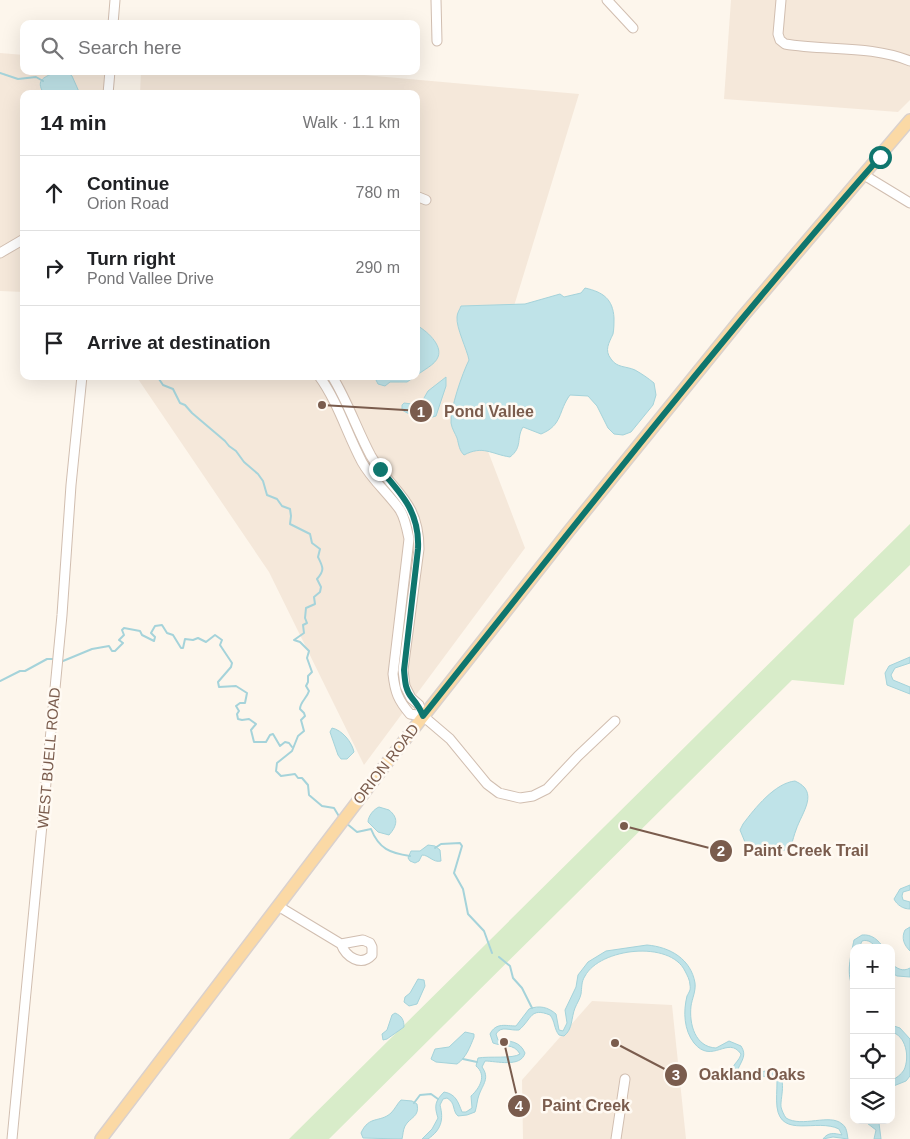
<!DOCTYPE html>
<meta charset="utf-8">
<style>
body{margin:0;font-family:Helvetica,sans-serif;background:#f6f6f6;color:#202124}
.controls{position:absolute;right:15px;bottom:15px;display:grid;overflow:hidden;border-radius:10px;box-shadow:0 5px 20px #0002}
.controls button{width:45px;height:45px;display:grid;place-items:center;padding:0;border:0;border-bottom:1px solid #e0e0e0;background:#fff;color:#202124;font:25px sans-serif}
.stop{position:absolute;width:15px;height:15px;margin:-11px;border:4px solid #0f766e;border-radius:50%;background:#fff}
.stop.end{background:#0f766e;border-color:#fff;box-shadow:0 1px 5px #0008}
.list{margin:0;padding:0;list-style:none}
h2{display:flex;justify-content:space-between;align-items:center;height:65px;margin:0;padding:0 20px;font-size:21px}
h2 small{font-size:16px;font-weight:400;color:#757577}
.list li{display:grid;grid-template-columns:32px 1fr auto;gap:15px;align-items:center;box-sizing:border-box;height:75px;padding:0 20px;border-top:1px solid #e0e0e0}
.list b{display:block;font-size:19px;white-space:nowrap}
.list p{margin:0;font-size:16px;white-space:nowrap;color:#757577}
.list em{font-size:16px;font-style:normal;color:#757577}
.icon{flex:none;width:28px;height:28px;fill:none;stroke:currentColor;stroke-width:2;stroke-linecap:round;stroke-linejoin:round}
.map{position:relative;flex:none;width:910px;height:1139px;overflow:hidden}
.search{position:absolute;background:#fff;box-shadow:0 5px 20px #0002;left:20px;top:20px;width:400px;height:55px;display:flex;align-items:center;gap:12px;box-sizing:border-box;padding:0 18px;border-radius:10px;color:#757577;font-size:19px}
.panel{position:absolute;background:#fff;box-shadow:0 5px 20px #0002;left:20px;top:90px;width:400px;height:290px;border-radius:10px}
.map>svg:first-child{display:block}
.residential{fill:#f5e8da}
.green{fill:#d8ecc9}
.water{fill:#bfe3e8;stroke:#a5d3da}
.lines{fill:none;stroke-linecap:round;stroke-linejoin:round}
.stream{stroke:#a5d3da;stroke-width:2}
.minor-casing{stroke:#d1beb0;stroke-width:11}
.major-casing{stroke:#dad1cd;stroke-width:14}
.minor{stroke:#fff;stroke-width:9}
.major{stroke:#fbd9a5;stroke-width:11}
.route{stroke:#0f766e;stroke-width:6}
.labels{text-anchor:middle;stroke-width:5;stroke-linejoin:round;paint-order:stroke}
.street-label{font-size:15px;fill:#7a5c4d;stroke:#fffaf3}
.leader{fill:none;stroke:#7a5c4d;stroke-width:2}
.callout-dot{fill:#7a5c4d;stroke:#fffaf3;stroke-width:2}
.mark-label{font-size:15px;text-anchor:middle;font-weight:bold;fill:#fff}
.callout-label{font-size:16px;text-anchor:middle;font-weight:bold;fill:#7a5c4d;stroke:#fffaf3;stroke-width:5;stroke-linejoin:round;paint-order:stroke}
</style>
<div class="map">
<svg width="910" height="1139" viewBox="0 0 910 1139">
<rect width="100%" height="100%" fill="#fdf6ec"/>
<g class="residential">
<path d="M731 0H910V100L898 112 724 99Z"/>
<path d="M0 53 24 55V71H109L107 94H24V292L0 291Z"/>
<path d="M141 71H319L579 94 506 332 481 433 525 548 364 765 269 572 136 376H416V94H140Z"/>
<path d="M592 1001 672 1005 686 1139H523L522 1080Z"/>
</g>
<path class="green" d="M910 524V565L854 619 844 685 792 680 329 1139H289Z"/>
<g class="water">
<path d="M56 71H66L72 76 80 94H44C34 78 46 78 56 71Z"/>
<path d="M585 288C603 292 613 299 614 318 614 323 614 329 613 334 609 343 604 350 611 359 617 368 626 366 635 370 642 374 648 378 654 383L656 395 653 405 631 432 623 435 614 434 608 428 597 406 588 396 570 395C558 411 563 425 541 434L523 427C516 438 523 447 510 457 491 454 483 445 464 455 459 450 459 445 457 438 455 433 452 429 451 423 450 409 462 374 469 360 467 349 456 328 457 317 457 313 460 309 461 306L525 304 560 294 564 297 581 293Z"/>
<path d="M416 325C426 330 443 345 438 357 435 365 423 370 416 376Z"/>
<path d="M374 376H416L407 382H390L385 386 378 384Z"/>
<path d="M446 377V386L436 416C426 420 411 416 402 410V405L404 403 420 405 428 391Z"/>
<path d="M910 657V663L895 668 891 675 893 680 910 687V694L887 685 885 673 889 666Z"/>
<path d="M332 728C342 730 352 742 354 752L347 759H341L338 755 330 732Z"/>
<path d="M795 781C820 792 802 812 796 830 794 835 793 840 791 846 777 857 762 852 747 847L740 830 743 824C755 808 775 783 795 781Z"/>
<path d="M379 807 389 810C399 818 397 826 389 835L378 832 368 822C368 816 374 809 379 807Z"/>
<path d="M428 845 435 846 440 850 441 861C433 863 429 855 422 855L419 861 415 863 410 861 408 858 411 851H420Z"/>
<path d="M910 885V890L903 892 902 896 903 900 910 902V909C903 909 897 905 894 899L900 889Z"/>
<path d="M910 927V951C904 945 901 938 905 930Z"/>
<path d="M862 935C872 934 878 940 884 948H876C873 943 868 939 862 941L859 948H854V989C845 975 851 955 854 940Z"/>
<path d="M647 945C670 947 691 959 695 983 696 991 692 999 691 1006 689 1024 695 1047 716 1048L729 1041 741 1046C747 1055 742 1060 738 1069L739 1073C751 1080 758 1070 769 1071 790 1074 780 1095 781 1107 782 1111 784 1115 786 1118 802 1128 830 1113 842 1124 847 1127 847 1134 848 1139L833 1137 823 1139C828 1132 834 1133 842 1135L839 1129C817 1118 781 1139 777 1107 776 1099 777 1090 777 1082 767 1070 750 1082 735 1076 727 1067 739 1063 741 1054 728 1035 712 1065 694 1043 684 1030 683 1012 687 996 689 992 691 990 690 985 690 980 687 975 685 971 670 940 600 948 585 976 581 982 582 988 581 994 580 999 577 1003 575 1008 571 1018 573 1029 564 1036L559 1035C554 1029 555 1021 550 1015 530 1007 532 1019 519 1030 510 1031 501 1025 496 1034L498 1040C510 1041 520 1041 525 1053 521 1068 496 1061 485 1061L482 1067C490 1078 483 1084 479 1095 477 1100 477 1106 475 1112L467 1115 458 1116C452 1111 456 1103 447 1098L443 1099 440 1105C444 1120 441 1130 428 1139H422L432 1129 438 1118C434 1106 435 1101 444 1092 456 1094 458 1102 462 1112H466L472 1108 471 1096C480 1088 487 1075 476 1066L478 1058C489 1056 513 1059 520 1054 514 1043 503 1047 493 1043L490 1034C496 1022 506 1026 516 1026L529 1009C539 1005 548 1007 556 1014L559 1030 563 1031 567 1023 565 1010 576 987 578 975 588 962 606 951Z"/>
<path d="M891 963C897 969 903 972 910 968V977L897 976 892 973Z"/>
<path d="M418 979 424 980 425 986 417 1004 409 1006 404 1002 405 997 410 993Z"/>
<path d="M395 1013C402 1016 404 1020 404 1027L387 1039 383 1040 382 1034 387 1030 392 1015Z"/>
<path d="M891 1025 900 1028 910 1039V1076L906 1081 891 1087V1081C896 1078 901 1075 904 1070 910 1057 906 1035 891 1032Z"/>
<path d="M465 1032 474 1034V1037C470 1047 466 1058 457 1064L436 1062 431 1059 435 1049 449 1047Z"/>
<path d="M401 1100 412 1101 417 1104C420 1117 410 1117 405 1126 403 1130 403 1135 402 1139L363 1138 361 1133C369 1115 380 1123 391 1113 395 1109 397 1104 401 1100Z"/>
<path d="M863 1120H875L879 1123 881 1139H874L876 1130Z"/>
</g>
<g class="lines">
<g class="stream">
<path d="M0 73 18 79 36 77 43 81"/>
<path d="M157 376 163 385 173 389 180 403 185 405 192 413 225 441 229 446 236 451 244 462 258 474 263 481 267 495 277 499 282 506 290 509 291 516 290 524 310 534 312 543 320 549 318 557C323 567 325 570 317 579L321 587 320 592 314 597 315 604 306 608 305 618 307 623 303 625 304 633 294 640 300 642 309 651 307 658 312 672 308 676V682L306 686 309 691C307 698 300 702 300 709L304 713 305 716 301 720 304 731 298 736 292 751 277 763 276 771 281 776 295 774 298 778H302L308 785 309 795 322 806 334 808 340 818"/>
<path d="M63 661 92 649 109 646 112 651H115L123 643 119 640 124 635 122 630 124 628 140 631 142 635 154 641 155 637 151 633 155 626 162 625 167 633 173 635 181 648H183L185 639 193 640 198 638 206 642 215 635 222 640 220 645 232 663 231 667 218 682 219 687 236 686 247 693 245 703H240L236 706 239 711 237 714 238 719 242 720 249 719 256 724 251 730 254 742H266L270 735 273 734 280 746 285 742 289 743 292 747"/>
<path d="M0 681 20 671H25L47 659H53"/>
<path d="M346 823 357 832 371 829C379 849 390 853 410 856"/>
<path d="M435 848 441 844 460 843 462 846 454 873 463 889 468 914 484 931 492 953"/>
<path d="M499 957 510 966 513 978 522 988 532 1008"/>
<path d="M463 1059 477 1062"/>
<path d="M414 1103 420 1095 431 1094 438 1099"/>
</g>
<defs>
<g id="minor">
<path d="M436 0 437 41"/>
<path d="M607 0 633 28"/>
<path d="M781 0 778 34 780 40 785 44C826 51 871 45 910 61"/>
<path d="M113 24 115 0"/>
<path d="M108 94 110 71"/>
<path d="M864 175 910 203"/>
<path d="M416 196 426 200"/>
<path d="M0 253 24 239"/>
<path d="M319 376C338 402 347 434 362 462 372 480 388 493 400 510 405 518 407 529 409 539L393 674C395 692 398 700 410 714L423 716"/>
<path d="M332 376C348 402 357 430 371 456 392 492 419 500 419 549L403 670 405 686 411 698 419 705 423 716 450 739 487 784 499 793 520 798 533 796 547 789 578 756 615 721"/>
<path d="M278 906 341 944 363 940 370 943 372 947V955C361 967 346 957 341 944"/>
<path d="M12 1139 62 615 71 485 82 376"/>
<path d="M616 1139 625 1079"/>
</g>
<path id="major" d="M101 1139 389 760 569 531 744 315 910 120"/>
</defs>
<use href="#minor" class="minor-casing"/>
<use href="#major" class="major-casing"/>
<use href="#minor" class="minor"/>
<use href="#major" class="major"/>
</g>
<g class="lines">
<path class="route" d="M380 469C402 494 420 513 418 549L404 670C405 680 405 690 412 698 417 704 420 708 423 716 573 527 721 338 880 157"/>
</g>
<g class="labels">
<g class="street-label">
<text transform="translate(49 758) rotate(-85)" y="5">WEST BUELL ROAD</text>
<text transform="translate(386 764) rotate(-52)" y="5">ORION ROAD</text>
</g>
</g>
<path class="leader" d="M322 405L421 411M624 826L721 851M615 1043L676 1075M504 1042L519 1106"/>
<g class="callout-dot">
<circle cx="322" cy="405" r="5"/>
<circle cx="624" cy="826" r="5"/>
<circle cx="615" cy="1043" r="5"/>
<circle cx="504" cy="1042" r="5"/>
<circle cx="421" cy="411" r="12"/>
<circle cx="721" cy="851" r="12"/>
<circle cx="676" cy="1075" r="12"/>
<circle cx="519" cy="1106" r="12"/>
</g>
<g class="mark-label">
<text x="421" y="417">1</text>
<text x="721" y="856">2</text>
<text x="676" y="1080">3</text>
<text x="519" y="1111">4</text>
</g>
<g class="callout-label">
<text x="489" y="417">Pond Vallee</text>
<text x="806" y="856">Paint Creek Trail</text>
<text x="752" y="1080">Oakland Oaks</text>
<text x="586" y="1111">Paint Creek</text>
</g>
</svg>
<div class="controls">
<button>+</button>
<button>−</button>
<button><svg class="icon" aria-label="locate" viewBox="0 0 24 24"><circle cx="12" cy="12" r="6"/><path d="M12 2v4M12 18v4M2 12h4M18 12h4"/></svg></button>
<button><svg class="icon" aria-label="layers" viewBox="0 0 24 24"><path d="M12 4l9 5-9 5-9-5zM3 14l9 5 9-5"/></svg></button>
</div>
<div class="stop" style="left:880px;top:157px"></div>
<div class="stop end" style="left:380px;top:469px"></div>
<div class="search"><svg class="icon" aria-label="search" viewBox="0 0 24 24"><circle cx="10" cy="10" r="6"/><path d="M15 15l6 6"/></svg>Search here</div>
<section class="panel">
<h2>14 min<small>Walk · 1.1 km</small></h2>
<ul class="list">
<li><svg class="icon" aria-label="ahead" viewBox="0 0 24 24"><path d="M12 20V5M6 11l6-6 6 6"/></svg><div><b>Continue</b><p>Orion Road</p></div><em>780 m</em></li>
<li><svg class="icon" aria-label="right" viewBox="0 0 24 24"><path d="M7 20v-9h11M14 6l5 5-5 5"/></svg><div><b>Turn right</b><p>Pond Vallee Drive</p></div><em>290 m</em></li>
<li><svg class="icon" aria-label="arrive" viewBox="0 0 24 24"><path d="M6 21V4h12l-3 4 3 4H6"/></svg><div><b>Arrive at destination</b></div></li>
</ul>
</section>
</div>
